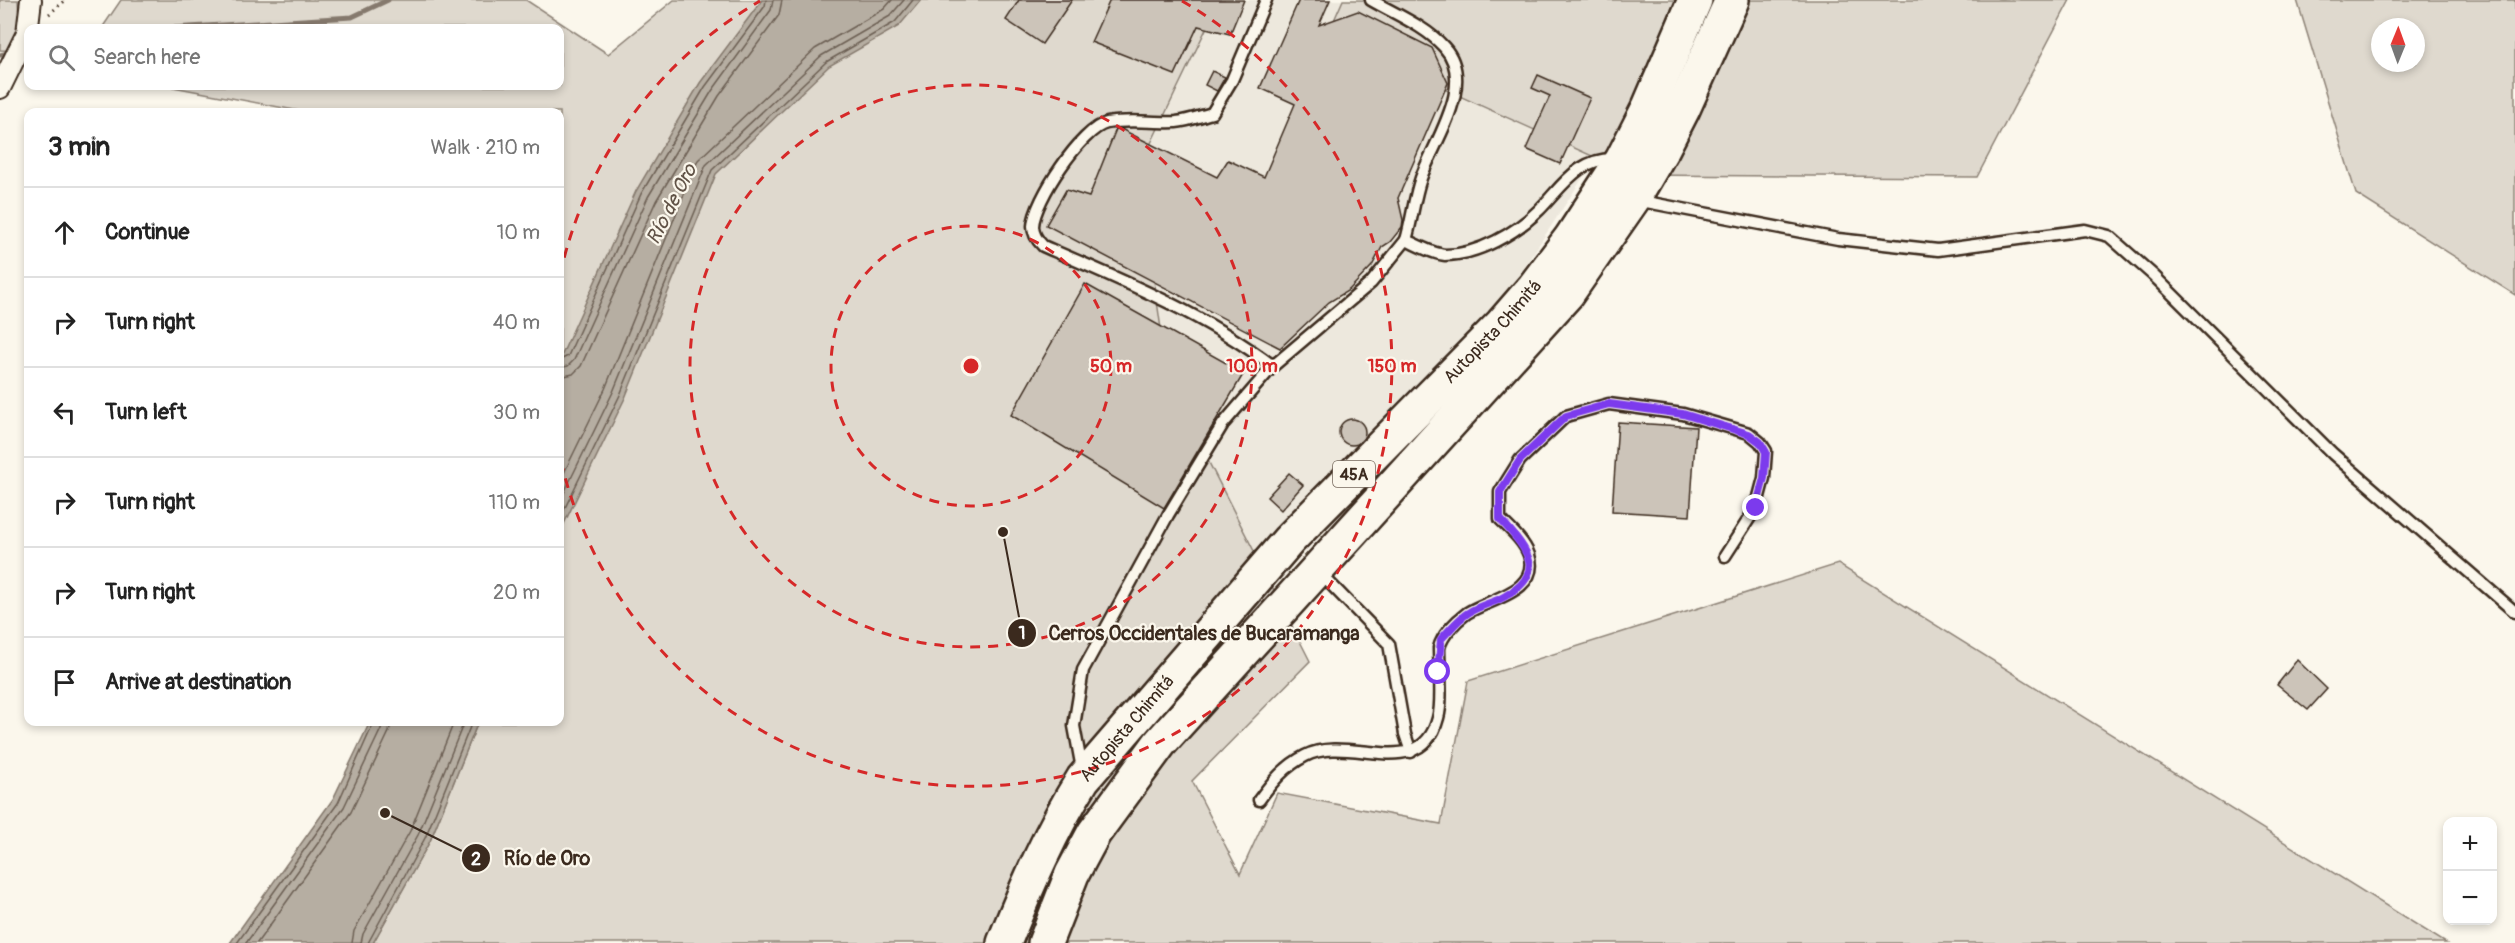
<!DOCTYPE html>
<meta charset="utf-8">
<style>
body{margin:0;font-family:Pangolin,sans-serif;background:#f6f6f6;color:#222}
.controls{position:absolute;right:18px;bottom:18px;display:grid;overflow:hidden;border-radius:12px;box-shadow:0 3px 9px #0003}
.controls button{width:54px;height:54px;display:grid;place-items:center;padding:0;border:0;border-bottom:2px solid #e0e0e0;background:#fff;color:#222;font:30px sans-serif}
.compass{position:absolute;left:2371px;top:18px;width:54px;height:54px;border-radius:50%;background:#fff;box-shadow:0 3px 9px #0003;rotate:1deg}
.stop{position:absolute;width:18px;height:18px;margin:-14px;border:4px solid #7c3aed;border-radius:50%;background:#fff}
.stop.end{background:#7c3aed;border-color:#fff;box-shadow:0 2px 6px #0008}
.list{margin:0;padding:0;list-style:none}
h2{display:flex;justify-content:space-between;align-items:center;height:78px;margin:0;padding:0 24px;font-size:26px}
h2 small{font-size:20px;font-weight:400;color:#767676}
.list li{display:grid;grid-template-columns:39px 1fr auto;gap:18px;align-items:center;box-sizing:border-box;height:90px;padding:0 24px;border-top:2px solid #e0e0e0}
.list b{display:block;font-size:22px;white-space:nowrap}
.list em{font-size:20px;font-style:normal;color:#767676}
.icon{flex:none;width:33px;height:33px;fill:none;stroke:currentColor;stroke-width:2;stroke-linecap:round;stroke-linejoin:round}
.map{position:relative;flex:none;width:2515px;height:943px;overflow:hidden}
.search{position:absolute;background:#fff;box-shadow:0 3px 9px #0003;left:24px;top:24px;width:540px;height:66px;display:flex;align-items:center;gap:15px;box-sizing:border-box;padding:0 21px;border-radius:12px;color:#767676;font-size:22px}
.panel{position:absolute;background:#fff;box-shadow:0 3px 9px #0003;left:24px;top:108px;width:540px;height:618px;border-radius:12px}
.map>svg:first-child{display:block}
.built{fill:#ede8dd}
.green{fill:#dfd9ce;stroke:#8d8276;stroke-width:1.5;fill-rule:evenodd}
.water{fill:#b6aea2;stroke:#85796d;stroke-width:1.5}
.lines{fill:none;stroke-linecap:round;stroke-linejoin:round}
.shore{stroke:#6c5f53;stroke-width:1.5}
.stream{stroke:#85796d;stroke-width:5}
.building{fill:#ccc4b9;stroke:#3b2a1e;stroke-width:1.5}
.lane-casing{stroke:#3b2a1e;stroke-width:15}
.street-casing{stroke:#3b2a1e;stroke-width:24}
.highway-casing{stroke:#3b2a1e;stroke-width:38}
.path{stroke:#3b2a1e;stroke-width:3;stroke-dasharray:1.5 4.5;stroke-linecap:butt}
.lane{stroke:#fbf7ec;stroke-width:10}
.street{stroke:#fbf7ec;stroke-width:20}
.highway{stroke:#fbf7ec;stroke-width:33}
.route{stroke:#7c3aed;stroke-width:8}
.ring{fill:none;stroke:#d62828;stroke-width:3;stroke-dasharray:10 8}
.labels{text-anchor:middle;stroke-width:4.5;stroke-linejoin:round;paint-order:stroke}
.shield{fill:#fbf7ec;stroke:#75685c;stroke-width:1.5}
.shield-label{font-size:16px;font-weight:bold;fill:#3b2a1e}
.street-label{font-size:18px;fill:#3b2a1e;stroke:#fbf7ec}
.water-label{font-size:20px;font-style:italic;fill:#605246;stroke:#fbf7ec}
.centre{fill:#d62828;stroke:#fbf7ec;stroke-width:3}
.ring-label{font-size:18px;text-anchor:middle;font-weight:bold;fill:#d62828;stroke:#fbf7ec;stroke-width:4.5;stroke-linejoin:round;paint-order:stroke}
.leader{fill:none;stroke:#3b2a1e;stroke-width:2}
.callout-dot{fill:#3b2a1e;stroke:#fbf7ec;stroke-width:2}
.mark-label{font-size:18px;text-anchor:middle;font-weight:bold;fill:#fff}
.callout-label{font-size:20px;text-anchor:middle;font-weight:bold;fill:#3b2a1e;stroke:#fbf7ec;stroke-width:4.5;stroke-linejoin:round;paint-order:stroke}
</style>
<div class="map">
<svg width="2515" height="943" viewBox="0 0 2515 943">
<rect width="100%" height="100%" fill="#fbf7ec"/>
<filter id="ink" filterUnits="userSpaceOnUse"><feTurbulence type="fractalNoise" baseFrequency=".0167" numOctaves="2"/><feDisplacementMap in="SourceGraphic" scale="12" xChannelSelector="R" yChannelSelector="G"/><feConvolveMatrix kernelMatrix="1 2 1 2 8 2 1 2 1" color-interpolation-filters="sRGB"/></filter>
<g filter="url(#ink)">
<path class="built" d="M1003 0H1408L1627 110 1512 286 1476 326 1478 329 1134 697Z"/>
<g class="green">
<path d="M0 0H18L21 51 0 50Z"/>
<path d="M121 0H526L608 54 674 0H1220L1138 170 1169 384 1310 661 1192 781 1240 874 1277 793 1441 824 1468 681 1838 564 2446 943H373L430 841 478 722H560V532L566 518 560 516V112H305L168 86H560V28H102Z"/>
<path d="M1343 0H2070L1977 177 1634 175 1327 36Z"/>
<path d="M2297 0H2515V295L2356 194ZM2380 27H2416V63H2380Z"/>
</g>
<g class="water">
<path d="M762 0H921L899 26 829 66 716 174 625 398 560 532V359L636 191 700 83Z"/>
<path d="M370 722H478L430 841 373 943H230L333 799Z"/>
</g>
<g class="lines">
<g class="shore">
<path d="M560 360 568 356 641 194 705 87 765 6 766 0"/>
<path d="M560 368 568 366 574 360 648 197 712 91 771 10 773 0"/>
<path d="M560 377 573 374 581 366 656 201 719 96 779 15 782 0"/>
<path d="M560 481 605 389 698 160 815 49 884 9 892 0"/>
<path d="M560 501 613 392 706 165 821 56 890 16 904 0"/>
<path d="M560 518 620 395 712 170 826 62 895 22 913 0"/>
<path d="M237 943 338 803 374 722"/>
<path d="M246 943 344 807 381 729 382 722"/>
<path d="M257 943 351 812 389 732 391 722"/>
<path d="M352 943 354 931 410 831 454 722"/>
<path d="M361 943 363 934 418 835 464 722"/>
<path d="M368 943 425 838 472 722"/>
</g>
<g class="stream">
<path d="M172 28 352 17 388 0"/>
<path d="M0 55 13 52"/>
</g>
</g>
<g class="building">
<path d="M1019 0H1072L1042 44 1006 20Z"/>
<path d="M1110 0H1244L1230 34 1198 26 1175 75 1091 42Z"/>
<path d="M1299 0H1330L1319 25 1358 11 1432 48 1448 83 1398 198 1403 220 1402 227 1390 242 1382 247 1372 266 1349 290 1329 302 1280 348 1046 225 1066 190 1089 197 1116 129H1121L1217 177 1228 160 1264 177 1295 104 1260 88Z"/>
<path d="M1212 71 1225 77 1217 91 1205 85Z"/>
<path d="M1538 75 1590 98 1560 164 1526 149 1550 96 1532 88Z"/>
<path d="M1085 284 1244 373 1164 508 1011 415Z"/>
<circle cx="1352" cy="432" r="13"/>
<path d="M1618 422 1696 427 1690 516 1612 511Z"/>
<path d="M1289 473 1303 485 1281 510 1267 497Z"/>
<path d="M2297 660 2327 689 2308 710 2277 685Z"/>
</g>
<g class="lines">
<defs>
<g id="lane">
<path d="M1371 0C1395 14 1425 26 1444 47 1477 83 1434 141 1421 178 1414 198 1412 220 1406 240 1417 245 1433 254 1445 255 1478 255 1516 233 1539 210 1562 187 1578 157 1616 159"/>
<path d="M1636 200 1838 239 1938 250 2085 230 2109 236 2153 275 2333 454 2515 612"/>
<path d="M1273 366 1371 283 1406 240"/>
<path d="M1320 573 1389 644 1405 734 1411 752"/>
<path d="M1082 769 1074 726 1083 670 1168 515 1223 424 1273 366C1204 314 1122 280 1043 246 1038 241 1033 234 1033 226 1034 201 1082 128 1107 123 1129 119 1154 123 1176 122 1188 121 1201 116 1212 113L1232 80 1266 0"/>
<path d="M1259 800C1272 782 1285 766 1305 756 1349 733 1421 784 1438 718 1443 702 1439 667 1439 648 1442 635 1456 621 1467 613 1488 599 1541 592 1529 555 1524 541 1510 529 1500 519V492L1520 460 1566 416 1609 404 1683 414 1749 433 1760 442 1766 451 1764 478 1756 508 1725 556"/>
</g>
<path id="street" d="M0 88 27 33 31 0"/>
<g id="highway">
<path id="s1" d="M1004 943C1027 886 1051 830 1083 779L1289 540 1502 324 1534 287 1571 238 1622 160 1649 107 1695 0"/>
<path d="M1045 943 1072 874 1094 833 1160 743 1567 294 1633 199 1663 148 1683 109 1732 0"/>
</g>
</defs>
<use href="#lane" class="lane-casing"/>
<use href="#street" class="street-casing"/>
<use href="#highway" class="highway-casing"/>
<path class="path" d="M49 14 66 0"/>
<use href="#lane" class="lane"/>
<use href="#street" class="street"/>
<use href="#highway" class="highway"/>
</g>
</g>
<g class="lines" filter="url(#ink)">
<path class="route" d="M1438 672 1441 639C1450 630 1458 619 1468 613 1477 607 1488 604 1498 600 1549 575 1530 552 1500 519V492L1520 460 1566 416 1609 404 1683 414 1749 434 1760 442 1766 452 1764 478 1756 508"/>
</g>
<g class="ring">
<circle cx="971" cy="366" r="140"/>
<circle cx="971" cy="366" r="281"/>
<path d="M560 275A421 421 0 0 1 760 1M1182 1A421 421 0 1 1 560 457"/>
</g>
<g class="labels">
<rect class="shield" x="1333" y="461" width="42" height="26" rx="4.5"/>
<g class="shield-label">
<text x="1354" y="480">45A</text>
</g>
<g class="street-label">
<text dy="6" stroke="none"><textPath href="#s1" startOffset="789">Autopista Chimitá</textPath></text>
<text dy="6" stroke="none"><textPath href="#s1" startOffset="249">Autopista Chimitá</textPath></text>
</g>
<g class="water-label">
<text transform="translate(671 204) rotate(-63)" y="7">Río de Oro</text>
</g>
</g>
<circle cx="971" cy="366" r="9" class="centre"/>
<g class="ring-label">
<text x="1111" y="372">50 m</text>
<text x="1252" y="372">100 m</text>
<text x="1392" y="372">150 m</text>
</g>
<path class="leader" d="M1003 532L1022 633M385 813L476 858"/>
<g class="callout-dot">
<circle cx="1003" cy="532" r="6"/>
<circle cx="385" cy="813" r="6"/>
<circle cx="1022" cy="633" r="15"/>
<circle cx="476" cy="858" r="15"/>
</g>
<g class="mark-label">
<text x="1022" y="639">1</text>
<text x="476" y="865">2</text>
</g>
<g class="callout-label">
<text x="1204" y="640">Cerros Occidentales de Bucaramanga</text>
<text x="547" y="865">Río de Oro</text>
</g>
</svg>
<div class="controls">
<button>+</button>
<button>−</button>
</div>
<svg class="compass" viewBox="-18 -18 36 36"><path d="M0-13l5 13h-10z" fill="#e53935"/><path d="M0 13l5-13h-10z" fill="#767676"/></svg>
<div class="stop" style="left:1438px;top:672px"></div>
<div class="stop end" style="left:1756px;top:508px"></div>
<div class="search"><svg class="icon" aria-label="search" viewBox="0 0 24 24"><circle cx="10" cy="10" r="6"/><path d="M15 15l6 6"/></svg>Search here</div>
<section class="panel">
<h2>3 min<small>Walk · 210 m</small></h2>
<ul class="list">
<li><svg class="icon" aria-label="ahead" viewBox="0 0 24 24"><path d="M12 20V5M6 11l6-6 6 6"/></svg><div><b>Continue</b></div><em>10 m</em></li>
<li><svg class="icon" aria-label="right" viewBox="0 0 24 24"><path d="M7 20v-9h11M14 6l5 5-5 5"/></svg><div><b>Turn right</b></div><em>40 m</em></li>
<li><svg class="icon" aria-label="left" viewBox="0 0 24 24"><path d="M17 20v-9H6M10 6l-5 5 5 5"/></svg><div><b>Turn left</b></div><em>30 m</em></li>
<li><svg class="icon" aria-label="right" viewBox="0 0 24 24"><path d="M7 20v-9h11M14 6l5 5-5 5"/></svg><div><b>Turn right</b></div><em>110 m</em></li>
<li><svg class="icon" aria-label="right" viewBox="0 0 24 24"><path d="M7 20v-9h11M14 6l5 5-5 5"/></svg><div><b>Turn right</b></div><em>20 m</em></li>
<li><svg class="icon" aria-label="arrive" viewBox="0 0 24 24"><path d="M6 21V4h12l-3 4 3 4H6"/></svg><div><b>Arrive at destination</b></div></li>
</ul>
</section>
</div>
